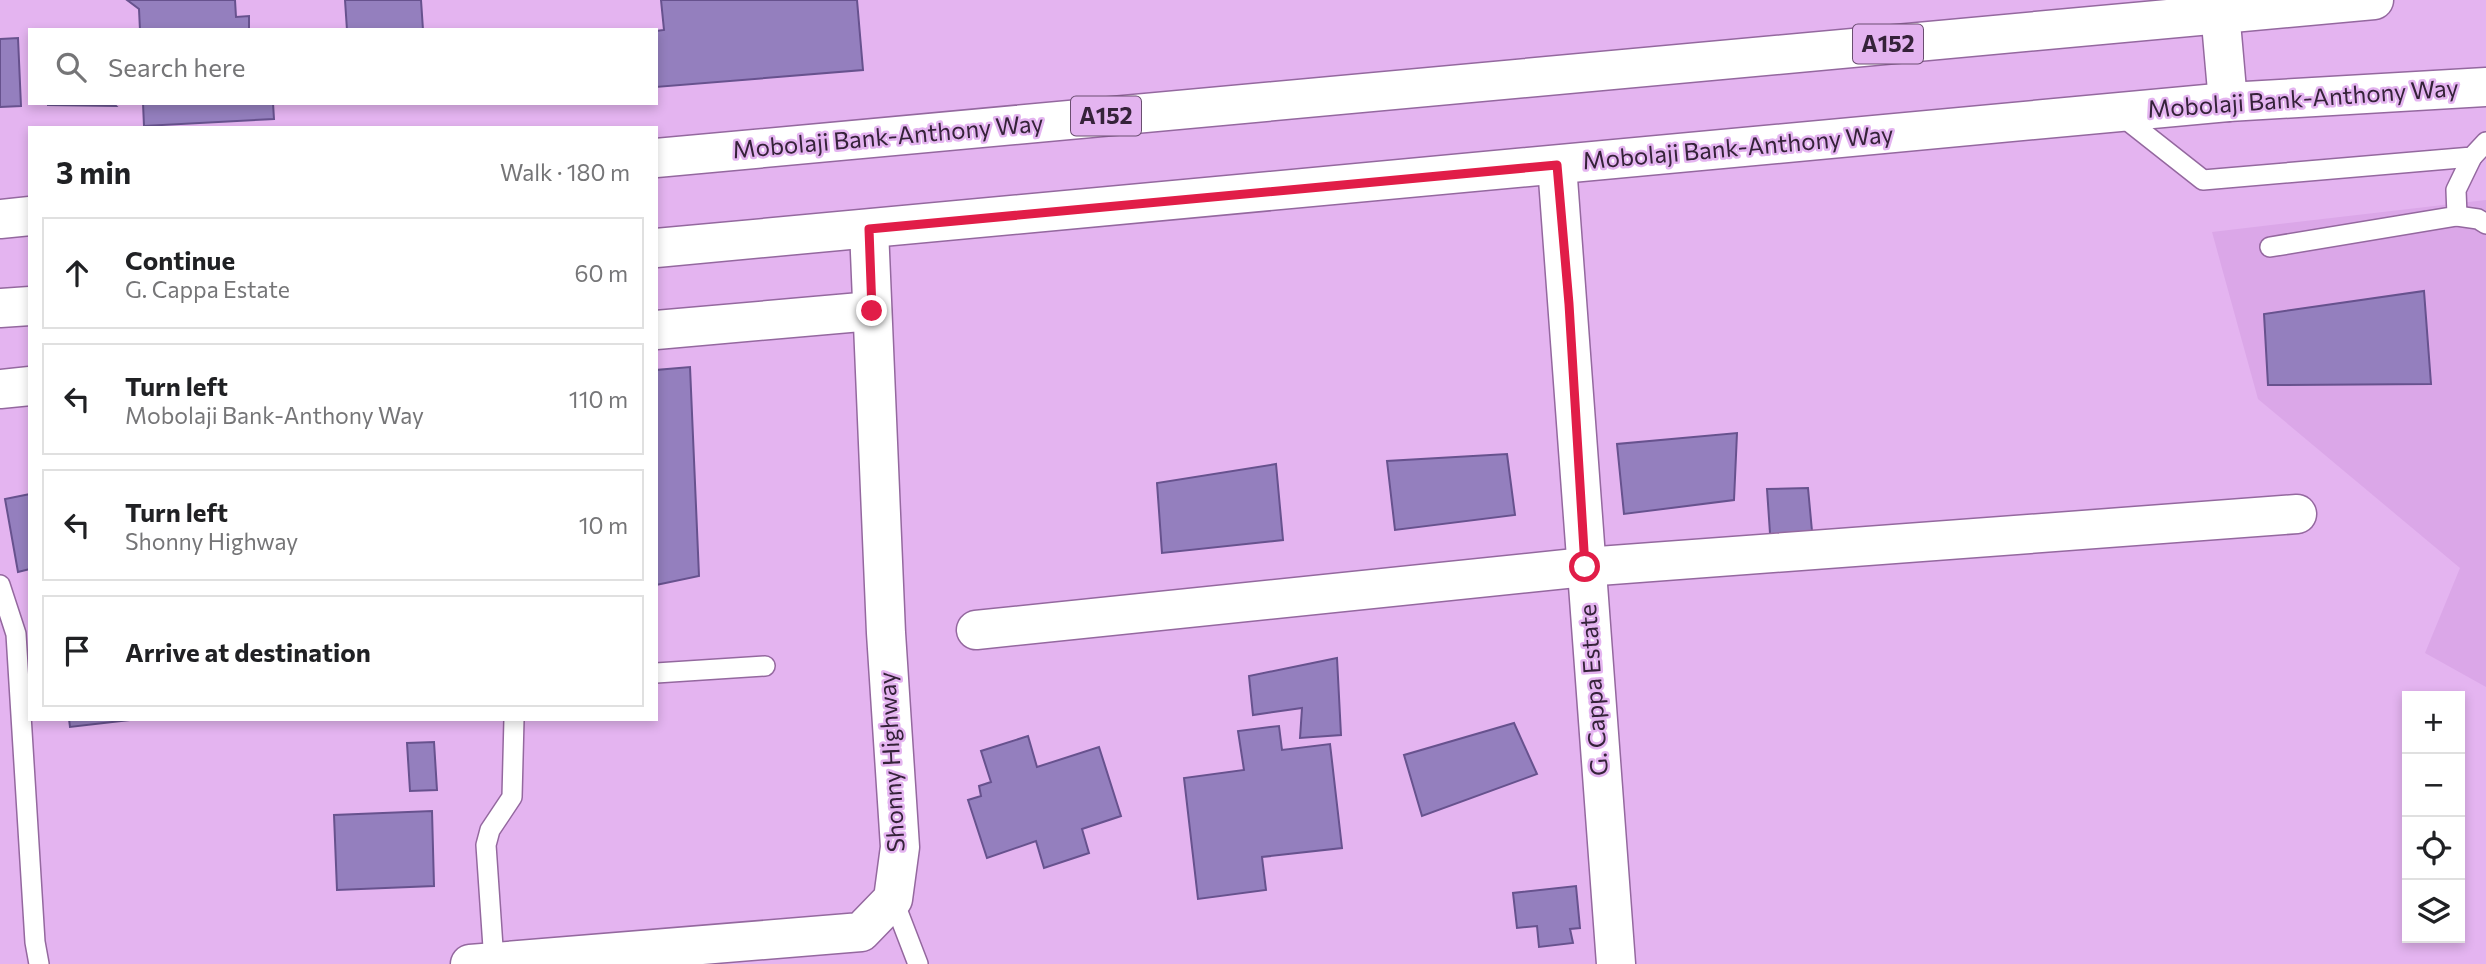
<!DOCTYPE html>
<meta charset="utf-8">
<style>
body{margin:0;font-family:Commissioner,sans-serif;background:#f2f2f2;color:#202124}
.controls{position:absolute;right:21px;bottom:21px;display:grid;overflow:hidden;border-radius:0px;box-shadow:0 4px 10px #0003}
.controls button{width:63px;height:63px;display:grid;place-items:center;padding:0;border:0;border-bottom:2px solid #e0e0e0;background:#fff;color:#202124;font:35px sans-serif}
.stop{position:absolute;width:21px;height:21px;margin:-16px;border:5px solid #e11d48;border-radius:50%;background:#fff}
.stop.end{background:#e11d48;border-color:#fff;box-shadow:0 2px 7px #0008}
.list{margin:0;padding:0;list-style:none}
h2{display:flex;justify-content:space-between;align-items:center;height:91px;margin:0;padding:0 28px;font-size:30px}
h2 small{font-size:23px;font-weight:400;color:#757577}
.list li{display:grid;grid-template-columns:46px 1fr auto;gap:21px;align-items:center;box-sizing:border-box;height:112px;margin:0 14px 14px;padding:0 14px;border:2px solid #e0e0e0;border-radius:0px}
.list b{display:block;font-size:26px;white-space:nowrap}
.list p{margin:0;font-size:23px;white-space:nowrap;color:#757577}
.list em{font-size:23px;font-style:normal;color:#757577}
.icon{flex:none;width:38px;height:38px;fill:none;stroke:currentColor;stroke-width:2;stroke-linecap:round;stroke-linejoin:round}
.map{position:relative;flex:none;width:2486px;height:964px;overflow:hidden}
.search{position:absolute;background:#fff;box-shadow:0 4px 10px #0003;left:28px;top:28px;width:630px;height:77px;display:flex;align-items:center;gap:18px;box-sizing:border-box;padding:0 24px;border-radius:0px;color:#757577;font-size:26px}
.panel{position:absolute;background:#fff;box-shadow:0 4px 10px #0003;left:28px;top:126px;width:630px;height:595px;border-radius:0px}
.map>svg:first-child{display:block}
.built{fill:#dba7e8}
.building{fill:#947fbe;stroke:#67528e;stroke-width:2}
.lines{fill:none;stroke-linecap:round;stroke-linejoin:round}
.lane-casing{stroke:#94689f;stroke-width:22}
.street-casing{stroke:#94689f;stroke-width:41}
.secondary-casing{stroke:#94689f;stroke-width:41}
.primary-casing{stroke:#94689f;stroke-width:41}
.lane{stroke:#fff;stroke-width:19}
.street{stroke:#fff;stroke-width:38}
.secondary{stroke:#fff;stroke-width:38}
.primary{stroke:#fff;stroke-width:38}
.route{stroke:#e11d48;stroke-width:9}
.labels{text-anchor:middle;stroke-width:5;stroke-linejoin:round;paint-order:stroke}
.shield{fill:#e4b4f0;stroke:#6a4e70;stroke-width:2}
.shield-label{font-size:23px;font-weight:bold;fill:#352239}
.street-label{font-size:24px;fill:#352239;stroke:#e4b4f0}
</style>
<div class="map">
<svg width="2486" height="964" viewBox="0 0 2486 964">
<rect width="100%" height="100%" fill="#e4b4f0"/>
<path class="built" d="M2486 200V687L2425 653 2460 568 2258 399 2212 232Z"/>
<g class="building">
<path d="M127 0H235L236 17 249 16V30H140L139 9Z"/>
<path d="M345 0H421L423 30H347Z"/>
<path d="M661 0H857L863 70 656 87V31L664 30Z"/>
<path d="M18 38 21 106 0 107V39Z"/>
<path d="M48 103H113L116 106 48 105Z"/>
<path d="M143 103H273L274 119 144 126Z"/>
<path d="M2424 291 2431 384 2268 385 2264 314Z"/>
<path d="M690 367 699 576 656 585V370Z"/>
<path d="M1737 433 1734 500 1624 514 1617 444Z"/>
<path d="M1507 454 1515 515 1395 530 1387 461Z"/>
<path d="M1276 464 1283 540 1162 553 1157 483Z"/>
<path d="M1808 488 1813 542 1771 548 1767 489Z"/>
<path d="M30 494V569L18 572 5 499Z"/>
<path d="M1337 658 1341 735 1300 738 1302 708 1253 715 1249 676Z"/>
<path d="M69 719H129V720L70 727Z"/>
<path d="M1514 723 1537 774 1422 816 1404 755Z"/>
<path d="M1279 726 1282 750 1330 744 1342 848 1262 857 1266 890 1198 899 1184 778 1244 770 1238 731Z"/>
<path d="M1028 736 1037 767 1099 747 1121 816 1082 829 1089 853 1044 868 1036 841 987 858 968 800 981 796 979 786 991 782 981 751Z"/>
<path d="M434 742 437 790 410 791 407 743Z"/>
<path d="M432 811 434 886 337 890 334 815Z"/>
<path d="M1576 886 1580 928 1570 929 1573 943 1539 947 1537 926 1517 928 1513 893Z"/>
</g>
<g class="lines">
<defs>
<g id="lane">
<path d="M2118 113 2203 180 2472 157 2486 142"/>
<path d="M2457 216 2478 219 2486 224"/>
<path d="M2270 247 2457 216 2456 190 2472 157"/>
<path d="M0 585 16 634 35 942 39 964"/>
<path d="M656 673 765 666"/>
<path d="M893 899 918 964"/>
<path d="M494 962 486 845 490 830 512 797 514 719"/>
</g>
<g id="street">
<path d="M1557 165 1616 964"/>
<path d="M656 330 872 311"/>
<path d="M0 389 30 386"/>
<path d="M976 630 1585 567 2297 514"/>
<path d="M470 964 861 932 893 899 900 847 886 633 869 229"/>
</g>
<path id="secondary" d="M2219 0 2228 102"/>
<g id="primary">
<path d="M656 158 2374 0"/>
<path d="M0 219 30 216"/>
<path d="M656 248 2228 102 2486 87"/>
<path d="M0 308 30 306"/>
</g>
</defs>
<use href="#lane" class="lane-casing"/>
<use href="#street" class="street-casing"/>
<use href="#secondary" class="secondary-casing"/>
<use href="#primary" class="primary-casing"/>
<use href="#lane" class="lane"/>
<use href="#street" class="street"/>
<use href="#secondary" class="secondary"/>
<use href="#primary" class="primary"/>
</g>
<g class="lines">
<path class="route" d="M872 311 869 229 1557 165 1569 304 1585 567"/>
</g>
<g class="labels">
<g class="shield">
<rect x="1853" y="24.5" width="70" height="39" rx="5"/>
<rect x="1071" y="96.5" width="70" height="39" rx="5"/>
</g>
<g class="shield-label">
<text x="1888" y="52">A152</text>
<text x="1106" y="124">A152</text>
</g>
<g class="street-label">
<text transform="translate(2303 99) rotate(-4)" y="8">Mobolaji Bank-Anthony Way</text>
<text transform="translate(888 137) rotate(-5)" y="8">Mobolaji Bank-Anthony Way</text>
<text transform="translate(1738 148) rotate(-5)" y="8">Mobolaji Bank-Anthony Way</text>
<text transform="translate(1594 690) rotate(-94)" y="8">G. Cappa Estate</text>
<text transform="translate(892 762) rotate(-93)" y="8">Shonny Highway</text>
</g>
</g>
</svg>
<div class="controls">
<button>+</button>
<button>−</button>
<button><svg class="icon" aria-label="locate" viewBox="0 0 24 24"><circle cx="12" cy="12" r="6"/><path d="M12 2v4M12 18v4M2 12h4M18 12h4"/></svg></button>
<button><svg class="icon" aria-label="layers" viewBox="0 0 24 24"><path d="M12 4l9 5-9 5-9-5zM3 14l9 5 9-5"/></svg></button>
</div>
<div class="stop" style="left:1585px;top:567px"></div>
<div class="stop end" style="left:872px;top:311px"></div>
<div class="search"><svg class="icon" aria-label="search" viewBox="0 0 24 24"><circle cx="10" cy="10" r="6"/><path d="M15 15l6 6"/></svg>Search here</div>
<section class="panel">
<h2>3 min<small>Walk · 180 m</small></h2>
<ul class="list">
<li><svg class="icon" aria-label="ahead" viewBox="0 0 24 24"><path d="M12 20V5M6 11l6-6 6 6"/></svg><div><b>Continue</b><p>G. Cappa Estate</p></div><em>60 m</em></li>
<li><svg class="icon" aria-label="left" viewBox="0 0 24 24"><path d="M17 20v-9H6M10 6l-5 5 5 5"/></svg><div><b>Turn left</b><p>Mobolaji Bank-Anthony Way</p></div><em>110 m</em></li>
<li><svg class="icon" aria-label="left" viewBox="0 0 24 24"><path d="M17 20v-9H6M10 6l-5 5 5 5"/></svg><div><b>Turn left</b><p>Shonny Highway</p></div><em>10 m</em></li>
<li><svg class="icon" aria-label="arrive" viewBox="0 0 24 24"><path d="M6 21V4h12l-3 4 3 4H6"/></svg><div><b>Arrive at destination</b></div></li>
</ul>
</section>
</div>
